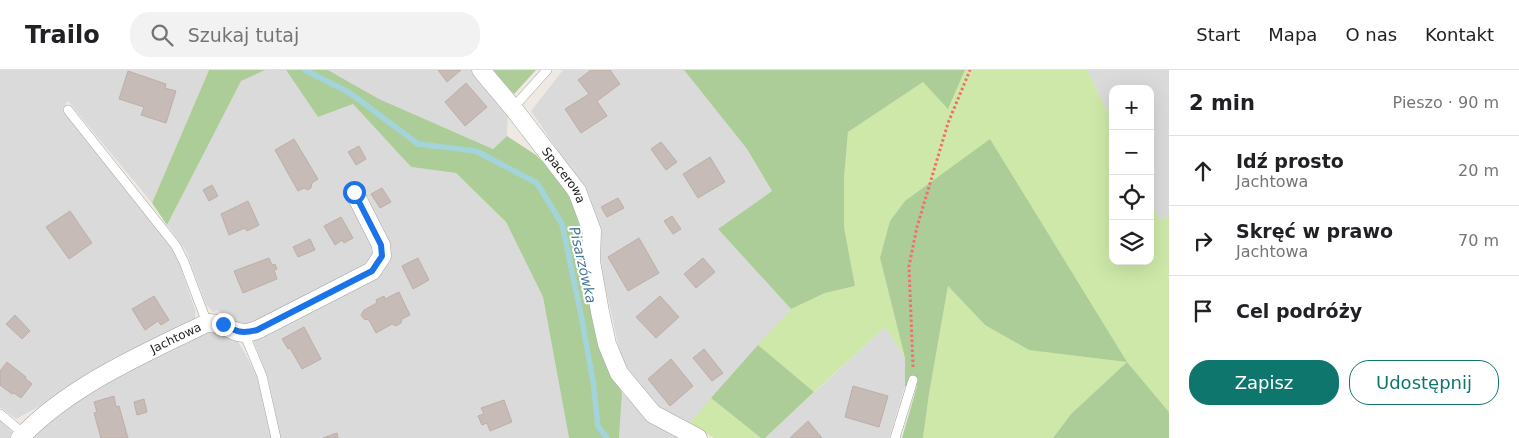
<!DOCTYPE html>
<html lang="pl">
<meta charset="utf-8">
<style>
body{margin:0;font-family:"DejaVu Sans",sans-serif;background:#f2f2f2;color:#202124}
.controls{position:absolute;right:15px;top:15px;display:grid;overflow:hidden;border-radius:10px;box-shadow:0 5px 20px #0002}
.controls button{width:45px;height:45px;display:grid;place-items:center;padding:0;border:0;border-bottom:1px solid #e0e0e0;background:#fff;color:#202124;font:25px sans-serif}
.stop{position:absolute;width:15px;height:15px;margin:-11px;border:4px solid #1a73e8;border-radius:50%;background:#fff}
.stop.end{background:#1a73e8;border-color:#fff;box-shadow:0 1px 5px #0008}
.list{margin:0;padding:0;list-style:none}
h2{display:flex;justify-content:space-between;align-items:center;height:65px;margin:0;padding:0 20px;font-size:21px}
h2 small{font-size:16px;font-weight:400;color:#757577}
.list li{display:grid;grid-template-columns:32px 1fr auto;gap:15px;align-items:center;box-sizing:border-box;height:70px;padding:0 20px;border-top:1px solid #e0e0e0}
.list b{display:block;font-size:19px;white-space:nowrap}
.list p{margin:0;font-size:16px;white-space:nowrap;color:#757577}
.list em{font-size:16px;font-style:normal;color:#757577}
.actions{display:flex;gap:10px;padding:15px 20px}
.actions a{flex:1;padding:11px 0;border:1px solid #0f766e;border-radius:20px;text-align:center;font-size:18px;color:#0f766e}
.actions .main{background:#0f766e;color:#fff}
.icon{flex:none;width:28px;height:28px;fill:none;stroke:currentColor;stroke-width:2;stroke-linecap:round;stroke-linejoin:round}
.map{position:relative;flex:none;width:1169px;height:368px;overflow:hidden}
header{display:flex;align-items:center;gap:30px;box-sizing:border-box;height:70px;padding:0 25px;background:#fff;border-bottom:1px solid #e0e0e0}
header strong{font-size:24px}
nav{display:flex;gap:28px;margin-inline-start:auto;font-size:18px}
.search{width:350px;height:45px;background:#f2f2f2;display:flex;align-items:center;gap:12px;box-sizing:border-box;padding:0 18px;border-radius:20px;color:#757577;font-size:19px}
main{display:flex}
aside{flex:1;background:#fff}
.map>svg:first-child{display:block}
.residential{fill:#dbdada}
.grass{fill:#cee8a9}
.forest{fill:#adcd98}
.lines{fill:none;stroke-linecap:round;stroke-linejoin:round}
.stream{stroke:#a4d4db;stroke-width:5.5}
.building{fill:#c6bbb6;stroke:#bfaea6}
.lane-casing{stroke:#a4a4a4;stroke-width:10}
.street-casing{stroke:#a4a4a4;stroke-width:19}
.path{stroke:#f76c6b;stroke-width:3;stroke-dasharray:2.5 2.5;stroke-linecap:butt}
.lane{stroke:#fff;stroke-width:9}
.street{stroke:#fff;stroke-width:18}
.route{stroke:#1a73e8;stroke-width:6}
.labels{text-anchor:middle;stroke-width:4;stroke-linejoin:round;paint-order:stroke}
.street-label{font-size:12px;fill:#1d1d1d;stroke:#fff}
.water-label{font-size:14px;font-style:italic;fill:#45789c;stroke:#fff}
</style>
<header>
<strong>Trailo</strong>
<div class="search"><svg class="icon" aria-label="search" viewBox="0 0 24 24"><circle cx="10" cy="10" r="6"/><path d="M15 15l6 6"/></svg>Szukaj tutaj</div>
<nav><a>Start</a><a>Mapa</a><a>O nas</a><a>Kontakt</a></nav>
</header>
<main>
<div class="map">
<svg width="1169" height="368" viewBox="0 0 1169 368">
<rect width="100%" height="100%" fill="#eee9e3"/>
<g class="residential">
<path d="M0 0H209L152 133 68 31 62 39 115 101 171 177 179 193 195 240V252L16 349 0 337Z"/>
<path d="M265 0H286L318 46 353 34 411 97 456 103 506 152 543 227 569 368H280L268 308 253 269 375 205 376 176 373 192 245 258 226 248 218 240 213 242 206 234 186 181 167 155 241 10Z"/>
<path d="M328 0H476L508 41 507 66 493 79 379 29Z"/>
<path d="M563 0H684L747 79 772 121 718 159 791 239 690 353 662 340 622 292 604 211 599 172 589 126 531 41Z"/>
<path d="M1087 0H1169V146L1160 150 1150 131V19H1113V53Z"/>
<path d="M214 257 236 269 246 285 257 307 264 330 272 368H27L68 334 120 302Z"/>
<path d="M885 257 905 288V316L889 368H765Z"/>
<path d="M622 323 657 353 684 368H619Z"/>
<path d="M0 349 15 365 12 368H0Z"/>
</g>
<g class="grass">
<path d="M965 0H1087L1113 53V191H1150V131L1160 150 1169 146V342L1127 292 1071 344 1053 368H923L929 324 948 216 985 255 990 69 880 188 905 288 885 257 814 322 758 275 791 239 825 223 855 216 844 157V108L848 62 923 12 948 38Z"/>
<path d="M711 328 761 368H714L690 353Z"/>
</g>
<g class="forest">
<path d="M209 0H265L241 11 167 155 152 133Z"/>
<path d="M286 0H328L379 29 493 79 507 66 536 85 559 109 573 134 581 160 585 189 611 301 622 323 619 368H569L543 227 506 152 456 103 411 97 353 34 318 47Z"/>
<path d="M493 0H536L514 24Z"/>
<path d="M684 0H965L948 39 923 12 848 62 844 108V157L855 216 825 223 791 239 718 159 772 121 747 79Z"/>
<path d="M990 69 1127 292 1169 342V368H1053L1071 344 1127 292 1029 280 985 255 948 216 929 324 923 368H902L917 316H905V288L880 188 890 151 905 131Z"/>
<path d="M758 275 814 322 765 368H761L711 328Z"/>
</g>
<g class="lines">
<path class="stream" d="M305 0 350 23 418 74 476 81 537 113 562 154 581 245 593 311 598 356 607 368"/>
</g>
<g class="building">
<path d="M438 0H461L447 12Z"/>
<path d="M591 0H610L620 14 597 31 607 46 581 63 565 39 589 24 578 10Z"/>
<path d="M128 1 166 14 165 18 176 21 166 53 141 45 144 37 119 29Z"/>
<path d="M466 13 487 37 465 56 445 32Z"/>
<path d="M294 69 318 109 312 113 311 118 308 120 304 118 298 121 275 80Z"/>
<path d="M661 72 677 92 666 100 651 79Z"/>
<path d="M359 76 366 89 356 95 348 82Z"/>
<path d="M710 87 725 112 698 128 683 104Z"/>
<path d="M212 115 218 126 209 131 203 120Z"/>
<path d="M382 118 391 132 380 138 371 124Z"/>
<path d="M618 128 624 138 607 147 601 137Z"/>
<path d="M248 131 259 155 247 161 245 158 229 165 221 144Z"/>
<path d="M70 141 92 173 69 189 46 157Z"/>
<path d="M672 146 681 159 673 164 664 151Z"/>
<path d="M341 147 353 168 344 173 342 170 335 175 324 156Z"/>
<path d="M639 168 659 203 628 221 608 187Z"/>
<path d="M310 169 315 180 298 187 293 177Z"/>
<path d="M269 188 272 195 275 194 277 199 274 200 277 209 243 223 234 201Z"/>
<path d="M418 188 429 210 413 219 402 196Z"/>
<path d="M703 188 715 202 696 218 684 204Z"/>
<path d="M399 222 410 245 402 249 401 253 396 256 392 254 376 263 369 250 364 249 361 245 364 240 377 233 376 230 384 226 385 229Z"/>
<path d="M154 226 169 250 161 255 158 251 145 260 132 239Z"/>
<path d="M660 226 679 247 656 268 636 247Z"/>
<path d="M15 245 30 261 22 269 6 254Z"/>
<path d="M304 257 321 289 302 299 290 278 288 279 282 269Z"/>
<path d="M704 279 723 303 712 311 693 288Z"/>
<path d="M671 289 693 316 670 336 648 309Z"/>
<path d="M7 292 26 307 25 308 32 314 21 328 14 323 12 324 0 315V301Z"/>
<path d="M853 316 888 326 879 357 845 347Z"/>
<path d="M114 326 116 337 119 336 128 368H101L94 343 97 342 94 332Z"/>
<path d="M144 329 147 342 137 345 134 332Z"/>
<path d="M504 330 512 352 490 361 487 353 482 355 478 346 484 344 481 338Z"/>
<path d="M808 351 822 368H790Z"/>
<path d="M337 363 338 368H323Z"/>
</g>
<g class="lines">
<defs>
<g id="lane">
<path d="M513 38 547 0"/>
<path d="M68 40 176 176 184 192 207 253"/>
<path d="M244 263 262 306 276 368"/>
<path d="M0 344 26 366"/>
<path d="M895 368 913 310"/>
</g>
<g id="street">
<path id="s1" d="M481 0 513 38 577 121 592 161 591 191 600 242 607 274 619 303 653 344 698 368"/>
<path id="s2" d="M20 368C69 316 143 284 207 253 225 252 231 263 245 263 249 263 253 261 257 260L372 201 382 186 381 175 354 122"/>
</g>
</defs>
<use href="#lane" class="lane-casing"/>
<use href="#street" class="street-casing"/>
<path class="path" d="M913 297 909 196 917 157 948 53 970 0"/>
<use href="#lane" class="lane"/>
<use href="#street" class="street"/>
</g>
<g class="lines">
<path class="route" d="M223 254C237 262 241 264 257 260L372 201 382 186 381 175 354 122"/>
</g>
<g class="labels">
<g class="street-label">
<text dy="4" stroke="none"><textPath href="#s1" startOffset="134">Spacerowa</textPath></text>
<text dy="4" stroke="none"><textPath href="#s2" startOffset="186">Jachtowa</textPath></text>
</g>
<g class="water-label">
<text transform="translate(583 195) rotate(77)" y="5">Pisarzówka</text>
</g>
</g>
</svg>
<div class="controls">
<button>+</button>
<button>−</button>
<button><svg class="icon" aria-label="locate" viewBox="0 0 24 24"><circle cx="12" cy="12" r="6"/><path d="M12 2v4M12 18v4M2 12h4M18 12h4"/></svg></button>
<button><svg class="icon" aria-label="layers" viewBox="0 0 24 24"><path d="M12 4l9 5-9 5-9-5zM3 14l9 5 9-5"/></svg></button>
</div>
<div class="stop" style="left:354px;top:122px"></div>
<div class="stop end" style="left:223px;top:254px"></div>
</div>
<aside>
<h2>2 min<small>Pieszo · 90 m</small></h2>
<ul class="list">
<li><svg class="icon" aria-label="ahead" viewBox="0 0 24 24"><path d="M12 20V5M6 11l6-6 6 6"/></svg><div><b>Idź prosto</b><p>Jachtowa</p></div><em>20 m</em></li>
<li><svg class="icon" aria-label="right" viewBox="0 0 24 24"><path d="M7 20v-9h11M14 6l5 5-5 5"/></svg><div><b>Skręć w prawo</b><p>Jachtowa</p></div><em>70 m</em></li>
<li><svg class="icon" aria-label="arrive" viewBox="0 0 24 24"><path d="M6 21V4h12l-3 4 3 4H6"/></svg><div><b>Cel podróży</b></div></li>
</ul>
<div class="actions"><a class="main">Zapisz</a><a>Udostępnij</a></div>
</aside>
</main>
